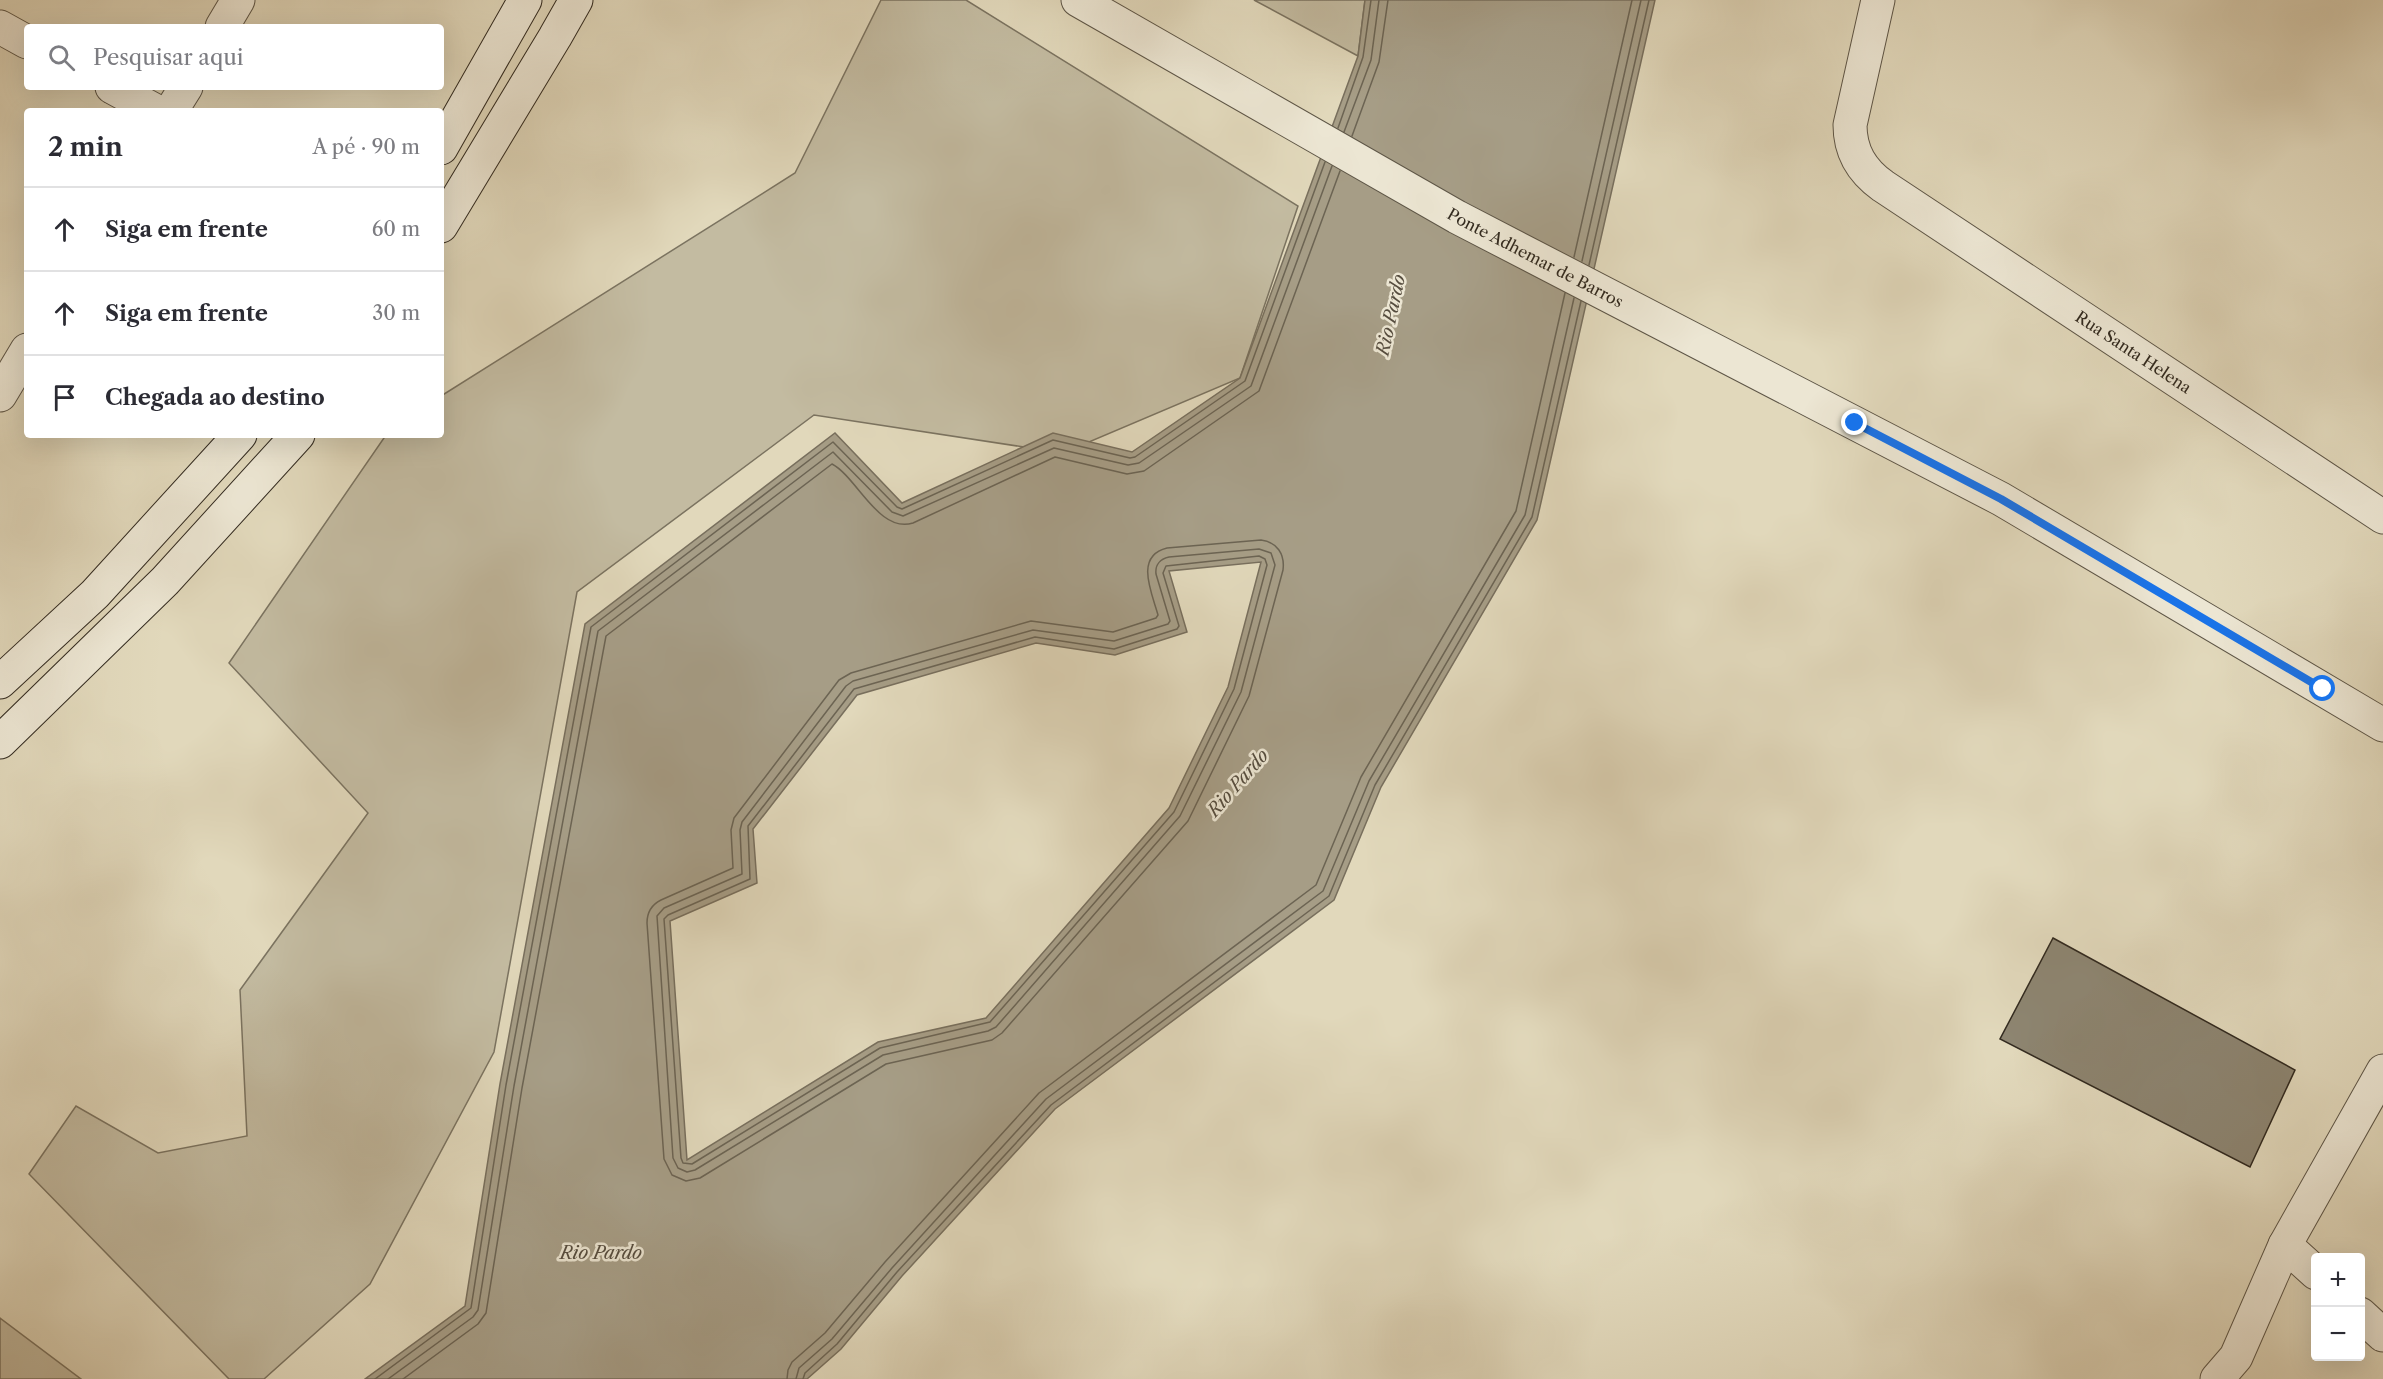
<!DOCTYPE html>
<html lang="pt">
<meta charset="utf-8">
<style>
body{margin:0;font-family:"Libre Caslon Text",serif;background:#f2f2f3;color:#2b2b33}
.controls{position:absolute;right:18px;bottom:18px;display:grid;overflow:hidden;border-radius:6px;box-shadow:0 6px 24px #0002}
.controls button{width:54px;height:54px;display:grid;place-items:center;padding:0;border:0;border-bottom:2px solid #e1e1e2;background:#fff;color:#2b2b33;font:30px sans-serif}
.stop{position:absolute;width:18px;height:18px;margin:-14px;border:4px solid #1a73e8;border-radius:50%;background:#fff}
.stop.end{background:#1a73e8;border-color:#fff;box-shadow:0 2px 6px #0008}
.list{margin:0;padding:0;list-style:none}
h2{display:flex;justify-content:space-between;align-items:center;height:78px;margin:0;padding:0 24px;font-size:26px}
h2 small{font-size:20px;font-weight:400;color:#7c7c81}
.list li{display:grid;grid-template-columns:39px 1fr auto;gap:18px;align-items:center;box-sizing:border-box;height:84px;padding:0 24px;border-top:2px solid #e1e1e2}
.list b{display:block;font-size:22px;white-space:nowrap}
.list em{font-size:20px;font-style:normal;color:#7c7c81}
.icon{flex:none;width:33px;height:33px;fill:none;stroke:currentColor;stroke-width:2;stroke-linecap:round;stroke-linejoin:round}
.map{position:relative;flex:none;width:2383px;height:1379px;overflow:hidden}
.search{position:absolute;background:#fff;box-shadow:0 6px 24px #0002;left:24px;top:24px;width:420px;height:66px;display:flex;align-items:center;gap:15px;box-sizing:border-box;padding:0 21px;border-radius:6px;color:#7c7c81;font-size:22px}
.panel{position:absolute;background:#fff;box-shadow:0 6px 24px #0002;left:24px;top:108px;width:420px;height:330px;border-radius:6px}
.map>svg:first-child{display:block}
.green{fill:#c3bba1;stroke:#7b7360;stroke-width:1.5}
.water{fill:#a69d86;stroke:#786f5d;stroke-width:1.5;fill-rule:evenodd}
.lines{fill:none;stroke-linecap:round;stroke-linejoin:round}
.shore{stroke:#6c6453;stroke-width:1.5}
.building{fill:#8d8571;stroke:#332b20;stroke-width:1.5}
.street-casing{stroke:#5e5647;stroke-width:35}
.secondary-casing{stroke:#332b20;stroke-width:35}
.street{stroke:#ece6d3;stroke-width:33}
.secondary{stroke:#ece6d3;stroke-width:33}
.route{stroke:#1a73e8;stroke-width:8}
.labels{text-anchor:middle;stroke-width:5;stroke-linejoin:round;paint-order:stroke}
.street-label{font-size:16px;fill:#332b20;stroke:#ece6d3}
.water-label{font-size:18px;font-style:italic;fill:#564d3f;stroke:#ece6d3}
</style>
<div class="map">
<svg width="2383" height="1379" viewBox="0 0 2383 1379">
<rect width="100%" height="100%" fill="#e1d8bb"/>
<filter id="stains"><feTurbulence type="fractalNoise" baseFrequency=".00333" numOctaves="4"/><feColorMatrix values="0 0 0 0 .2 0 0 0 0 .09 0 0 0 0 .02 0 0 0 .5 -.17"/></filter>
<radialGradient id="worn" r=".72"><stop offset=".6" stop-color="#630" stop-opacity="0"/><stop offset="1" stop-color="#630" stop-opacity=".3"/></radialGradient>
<g class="green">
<path d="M881 0H966L1298 206 1240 378 1063 453 814 415 577 592 494 1052 370 1284 264 1379H229L29 1174 76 1106 158 1153 247 1136 240 990 368 813 229 663 386 435H441V396L795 173Z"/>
<path d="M1254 0H1365L1358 56Z"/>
<path d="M0 1318 81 1379H0Z"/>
</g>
<path class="water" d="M1365 0H1655L1537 520 1381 787 1334 900 1055 1109 902 1276 841 1349 807 1379H365L465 1306 500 1084 585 624 835 433 902 503 1053 433 1132 452 1240 378 1358 56ZM1261 562 1228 687 1169 808 986 1018 878 1042 687 1160 670 921 757 883 753 829 857 695 1036 643 1115 655 1187 632 1169 571Z"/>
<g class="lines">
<g class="shore">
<path d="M1338 128 1363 57 1371 0"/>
<path d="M1344 132 1371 60 1379 0"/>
<path d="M1352 136 1379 62 1388 0"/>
<path d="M1574 257 1632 0"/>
<path d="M1582 261 1641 0"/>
<path d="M1589 265 1649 0"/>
<path d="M1261 540C1277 542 1285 554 1283 570L1249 696 1188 821 1002 1033 992 1040 886 1064 700 1178 686 1181 672 1175 664 1159 647 923C647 913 651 905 661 900L733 868 731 830 734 818 839 680 851 673 1031 621 1113 632 1156 618 1158 615C1152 593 1134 556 1167 548Z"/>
<path d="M1259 549 1271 553 1275 565 1241 692 1180 816 996 1027 988 1031 883 1055 695 1170 687 1172 678 1168 673 1158 657 916 664 908 742 874 740 830 742 822 846 686 853 681 1033 630 1114 641 1168 624 1170 621 1156 574C1155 565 1160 559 1169 557Z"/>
<path d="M1259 556 1265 559 1267 565 1234 689 1174 812 990 1022 880 1048 692 1164 683 1163 681 1158 664 919 668 915 750 879 748 826 854 689 1035 637 1114 649 1177 629 1179 626 1163 573 1166 566Z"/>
<path d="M375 1379 471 1308 506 1085 591 627 833 442 897 507 902 509 1053 440 1130 458 1135 457 1245 381 1325 162"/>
<path d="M388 1379 473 1317 478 1310 514 1086 598 631 833 452 892 512 903 516 1054 448 1128 465 1139 463 1251 386 1332 166"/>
<path d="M403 1379 478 1324 486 1313 522 1088 606 636 832 464C857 477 879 534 913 523L1055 457 1127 474 1144 471 1259 391 1340 171"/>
<path d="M787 1379 788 1370 792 1362 825 1333 885 1262 1039 1093 1316 885 1361 777 1516 511 1565 293"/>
<path d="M796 1379 799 1368 832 1339 892 1268 1046 1099 1323 891 1369 781 1525 515 1574 298"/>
<path d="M803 1379 805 1373 837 1344 897 1272 1051 1105 1329 896 1375 785 1532 517 1581 301"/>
</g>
</g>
<path class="building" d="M2053 938 2295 1070 2250 1167 2000 1039Z"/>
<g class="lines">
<defs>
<g id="street">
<path id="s1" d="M1078 0 1457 217 2001 499 2383 725"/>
<path id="s2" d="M1878 0 1850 125C1850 152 1862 171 1883 186L2383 517"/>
<path d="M0 27 27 42"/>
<path d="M222 27 238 0"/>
<path d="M112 87 156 111"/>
<path d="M171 111 186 87"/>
<path d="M0 395 27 350"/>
<path d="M2285 1245 2316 1273"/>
<path d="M2360 1314 2383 1335"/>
<path d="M2217 1379 2236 1357 2285 1245 2383 1071"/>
</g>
<g id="secondary">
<path d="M441 148 525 0"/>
<path d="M441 226 555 37 576 0"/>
<path d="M0 682 95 594 240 435"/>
<path d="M0 742 165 581 298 435"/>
</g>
</defs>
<use href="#street" class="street-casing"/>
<use href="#secondary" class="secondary-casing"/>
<use href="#street" class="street"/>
<use href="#secondary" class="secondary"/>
</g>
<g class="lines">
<path class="route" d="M1855 423 2001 499 2323 689"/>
</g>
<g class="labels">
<g class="street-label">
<text dy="6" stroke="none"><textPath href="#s1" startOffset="525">Ponte Adhemar de Barros</textPath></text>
<text dy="6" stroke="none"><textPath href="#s2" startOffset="501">Rua Santa Helena</textPath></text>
</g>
<g class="water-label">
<text transform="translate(1391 315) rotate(-78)" y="6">Rio Pardo</text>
<text transform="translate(1238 783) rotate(-49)" y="6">Rio Pardo</text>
<text x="601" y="1259">Rio Pardo</text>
</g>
</g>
<rect width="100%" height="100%" filter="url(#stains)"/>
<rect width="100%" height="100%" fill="url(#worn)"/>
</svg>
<div class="controls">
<button>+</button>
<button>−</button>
</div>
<div class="stop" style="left:2323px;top:689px"></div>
<div class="stop end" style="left:1855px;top:423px"></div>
<div class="search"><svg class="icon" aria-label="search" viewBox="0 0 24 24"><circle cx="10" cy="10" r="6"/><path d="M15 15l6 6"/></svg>Pesquisar aqui</div>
<section class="panel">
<h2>2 min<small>A pé · 90 m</small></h2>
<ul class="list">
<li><svg class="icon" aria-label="ahead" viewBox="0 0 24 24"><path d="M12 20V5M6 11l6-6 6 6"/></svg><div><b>Siga em frente</b></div><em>60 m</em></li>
<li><svg class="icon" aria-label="ahead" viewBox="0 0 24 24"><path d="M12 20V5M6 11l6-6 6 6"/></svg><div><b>Siga em frente</b></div><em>30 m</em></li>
<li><svg class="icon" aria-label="arrive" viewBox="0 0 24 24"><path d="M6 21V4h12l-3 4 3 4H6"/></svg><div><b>Chegada ao destino</b></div></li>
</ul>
</section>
</div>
